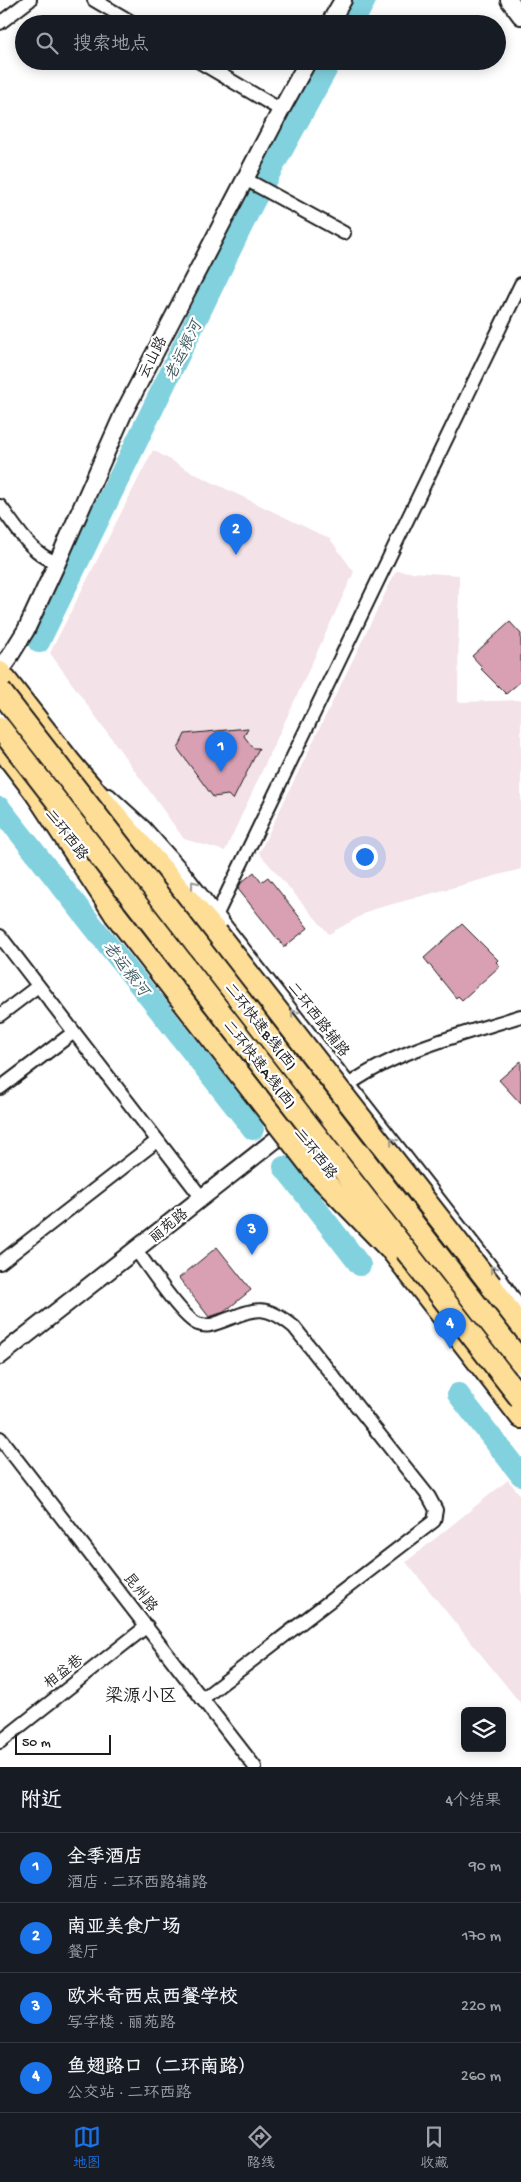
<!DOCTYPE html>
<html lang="zh">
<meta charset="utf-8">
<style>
body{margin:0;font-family:"Gochi Hand","LXGW WenKai TC",sans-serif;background:#20242c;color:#f1f3f6}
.controls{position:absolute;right:15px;bottom:15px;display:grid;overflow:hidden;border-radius:8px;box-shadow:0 2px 12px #0003}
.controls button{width:45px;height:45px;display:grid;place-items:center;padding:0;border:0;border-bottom:1px solid #363941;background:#171b24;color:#f1f3f6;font:25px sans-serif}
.scale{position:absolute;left:15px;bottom:12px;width:96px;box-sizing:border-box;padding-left:5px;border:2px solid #1c1c1c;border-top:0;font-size:14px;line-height:18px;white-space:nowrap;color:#1c1c1c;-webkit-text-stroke:4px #fff;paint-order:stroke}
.you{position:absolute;left:364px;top:856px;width:18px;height:18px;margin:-12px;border:4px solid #fff;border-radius:50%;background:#1a73e8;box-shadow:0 0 0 8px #1a73e833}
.badge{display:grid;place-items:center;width:32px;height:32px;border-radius:50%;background:#1a73e8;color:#fff;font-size:16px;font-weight:700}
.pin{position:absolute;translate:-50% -41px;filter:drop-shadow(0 1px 2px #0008)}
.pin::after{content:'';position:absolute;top:26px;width:18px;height:15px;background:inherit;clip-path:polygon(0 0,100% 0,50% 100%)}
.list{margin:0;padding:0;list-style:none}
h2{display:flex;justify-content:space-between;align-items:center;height:65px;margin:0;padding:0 20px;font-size:21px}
h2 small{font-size:16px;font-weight:400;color:#9ea1a6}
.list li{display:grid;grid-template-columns:32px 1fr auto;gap:15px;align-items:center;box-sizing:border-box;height:70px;padding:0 20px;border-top:1px solid #363941}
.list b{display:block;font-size:19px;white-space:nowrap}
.list p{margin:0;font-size:16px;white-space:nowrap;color:#9ea1a6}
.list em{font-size:16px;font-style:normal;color:#9ea1a6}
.icon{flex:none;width:28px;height:28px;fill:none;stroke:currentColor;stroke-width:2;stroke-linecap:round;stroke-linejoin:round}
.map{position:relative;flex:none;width:521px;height:1767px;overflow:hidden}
.search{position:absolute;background:#171b24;box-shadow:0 2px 12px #0003;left:15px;right:15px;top:15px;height:55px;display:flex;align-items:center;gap:12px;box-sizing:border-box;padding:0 18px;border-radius:28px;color:#9ea1a6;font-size:19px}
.sheet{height:345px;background:#171b24}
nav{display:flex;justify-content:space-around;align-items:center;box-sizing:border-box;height:70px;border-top:1px solid #363941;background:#171b24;font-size:14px;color:#9ea1a6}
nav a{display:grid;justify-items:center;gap:2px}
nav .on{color:#1a73e8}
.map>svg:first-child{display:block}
.built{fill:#f3e2e8}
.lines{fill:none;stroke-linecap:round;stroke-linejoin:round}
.river{stroke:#82d1de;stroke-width:22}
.building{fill:#d8a0b2;stroke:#1c1c1c}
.minor-casing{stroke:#1c1c1c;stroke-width:16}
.tertiary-casing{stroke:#1c1c1c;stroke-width:20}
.secondary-casing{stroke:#1c1c1c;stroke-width:21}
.primary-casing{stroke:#1c1c1c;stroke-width:24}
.trunk-casing{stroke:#1c1c1c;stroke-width:25}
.minor{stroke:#fff;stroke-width:12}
.tertiary{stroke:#fff;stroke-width:16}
.secondary{stroke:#fff;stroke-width:18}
.primary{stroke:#fedd96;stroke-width:20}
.trunk{stroke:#fedd96;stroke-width:21}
.trunk-bridge-casing{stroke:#1c1c1c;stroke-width:25;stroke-linecap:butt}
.trunk-bridge{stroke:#fedd96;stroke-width:21}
.oneway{stroke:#999}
.labels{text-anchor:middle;stroke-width:4.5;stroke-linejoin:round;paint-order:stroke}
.street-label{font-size:15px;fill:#1c1c1c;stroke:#fff}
.water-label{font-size:16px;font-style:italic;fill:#405b60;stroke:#fff}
.quarter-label{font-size:18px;fill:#1c1c1c;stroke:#fff}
</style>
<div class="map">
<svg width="521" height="1767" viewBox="0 0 521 1767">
<rect width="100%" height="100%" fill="#fff"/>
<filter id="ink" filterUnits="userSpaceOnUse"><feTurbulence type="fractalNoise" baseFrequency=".02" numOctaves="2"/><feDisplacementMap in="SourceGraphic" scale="10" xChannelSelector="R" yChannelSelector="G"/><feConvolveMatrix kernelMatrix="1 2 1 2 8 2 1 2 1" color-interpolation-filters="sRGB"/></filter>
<g filter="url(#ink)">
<g class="built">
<path d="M153 450 193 473 330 539 354 572 225 851 184 839 50 653Z"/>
<path d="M396 571 459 575 458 702 521 700V869L371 910 329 934 259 853Z"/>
<path d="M508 1480 521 1496V1704L406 1562Z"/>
</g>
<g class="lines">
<g class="river">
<path d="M352 24 365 0"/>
<path d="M39 642 253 203 331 61"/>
<path d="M0 808 253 1129"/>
<path d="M284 1167 360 1265"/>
<path d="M458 1394 521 1475"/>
</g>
</g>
<g class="building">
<path d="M510 622 521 634V681L506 694 481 669 483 668 472 656Z"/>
<path d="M248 728 244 736 253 748H259L233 800 228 795 213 797 178 749 185 734Z"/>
<path d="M254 872 261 882 268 877 308 928 284 947 238 889 241 883Z"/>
<path d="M462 924 498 960 496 962 500 966 462 1000 458 996 456 998 424 958Z"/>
<path d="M521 1061V1104L499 1080Z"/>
<path d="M217 1247 251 1290 224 1312 209 1317 179 1278Z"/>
</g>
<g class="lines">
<defs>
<g id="minor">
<path d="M94 0 135 24"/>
<path d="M0 23 30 0"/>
<path d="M198 61 281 110"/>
<path d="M245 179 344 233"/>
<path d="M0 506C17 528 30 553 57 563"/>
<path d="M109 795 145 828 183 871 500 1278 521 1309"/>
<path d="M217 914 521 284"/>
<path d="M0 936 202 1198"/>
<path d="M0 1015 38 986"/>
<path d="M0 1088 74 1032"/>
<path d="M343 1089C394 1050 461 1035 521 1016"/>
<path d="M136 1250C147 1265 183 1319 198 1324 206 1327 212 1325 220 1322 255 1309 263 1302 294 1327L429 1497 436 1510 434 1521 202 1699"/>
<path d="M0 1263 157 1141"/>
<path d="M0 1438 255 1767"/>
<path d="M0 1742 147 1626"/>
</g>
<g id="tertiary">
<path d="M509 0 521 16"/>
<path d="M329 24 343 0"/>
<path d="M8 659 26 630 57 563 123 414 281 110 308 61"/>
<path d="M0 1356 293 1126"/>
</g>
<path id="secondary" d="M0 670 8 659"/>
<g id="primary">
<path d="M0 672 82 777"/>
<path d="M0 747 46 807"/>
<path d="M101 877 347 1194"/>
<path d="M184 909 521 1343"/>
<path d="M380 1236 521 1418"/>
</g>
<g id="trunk">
<path d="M72 765 217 933"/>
<path d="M36 793 115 914"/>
<path d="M491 1285 521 1329"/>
</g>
</defs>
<use href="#minor" class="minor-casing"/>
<use href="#tertiary" class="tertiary-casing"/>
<use href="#secondary" class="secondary-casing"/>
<use href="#primary" class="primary-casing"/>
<use href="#trunk" class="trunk-casing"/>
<use href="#minor" class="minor"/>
<use href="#tertiary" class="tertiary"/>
<use href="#secondary" class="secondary"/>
<use href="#primary" class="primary"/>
<use href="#trunk" class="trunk"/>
<defs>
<g id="trunk-bridge">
<path d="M0 691 521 1362"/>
<path d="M0 728 521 1399"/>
<path d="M115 914 318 1175 390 1249"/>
<path d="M217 933 491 1285"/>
</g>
</defs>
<use href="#trunk-bridge" class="trunk-bridge-casing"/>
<use href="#trunk-bridge" class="trunk-bridge"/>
</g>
<defs><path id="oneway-chevron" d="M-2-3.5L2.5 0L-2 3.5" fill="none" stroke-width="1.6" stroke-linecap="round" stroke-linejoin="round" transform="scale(1.25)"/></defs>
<g class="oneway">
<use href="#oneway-chevron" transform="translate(194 884) rotate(-128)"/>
<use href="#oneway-chevron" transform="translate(294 1013) rotate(-128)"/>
<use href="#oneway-chevron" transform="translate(393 1141) rotate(-128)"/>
<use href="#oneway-chevron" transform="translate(493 1269) rotate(-128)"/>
</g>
</g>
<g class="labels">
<g class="street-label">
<text transform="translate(152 357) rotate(-63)" y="5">云山路</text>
<text transform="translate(67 834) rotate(52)" y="5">二环西路</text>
<text transform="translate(319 1019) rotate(52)" y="5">二环西路辅路</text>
<text transform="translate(261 1026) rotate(52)" y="5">二环快速B线(西)</text>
<text transform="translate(260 1064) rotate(52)" y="5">二环快速A线(西)</text>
<text transform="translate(316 1153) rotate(52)" y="5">二环西路</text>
<text transform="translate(168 1225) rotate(-39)" y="5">丽苑路</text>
<text transform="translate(141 1592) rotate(52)" y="5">昆州路</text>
<text transform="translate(63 1671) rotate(-38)" y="5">相益巷</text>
</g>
<g class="water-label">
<text transform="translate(182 350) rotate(-64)" y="6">老运粮河</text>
<text transform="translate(127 968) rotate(52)" y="6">老运粮河</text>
</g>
<g class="quarter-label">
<text x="141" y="1701">梁源小区</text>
</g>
</g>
</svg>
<div class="controls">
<button><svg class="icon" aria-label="layers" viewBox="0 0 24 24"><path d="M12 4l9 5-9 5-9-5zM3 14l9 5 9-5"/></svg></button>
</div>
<div class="scale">50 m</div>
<div class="you"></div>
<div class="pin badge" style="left:221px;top:772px">1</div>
<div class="pin badge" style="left:236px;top:555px">2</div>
<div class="pin badge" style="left:252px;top:1255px">3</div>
<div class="pin badge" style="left:450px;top:1349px">4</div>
<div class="search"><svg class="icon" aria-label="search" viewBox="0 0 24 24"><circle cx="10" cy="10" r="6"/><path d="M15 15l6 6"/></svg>搜索地点</div>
</div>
<section class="sheet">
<h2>附近<small>4个结果</small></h2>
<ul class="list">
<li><span class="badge">1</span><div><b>全季酒店</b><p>酒店 · 二环西路辅路</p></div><em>90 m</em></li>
<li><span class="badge">2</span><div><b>南亚美食广场</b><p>餐厅</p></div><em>170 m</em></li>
<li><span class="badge">3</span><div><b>欧米奇西点西餐学校</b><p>写字楼 · 丽苑路</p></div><em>220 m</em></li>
<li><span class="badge">4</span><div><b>鱼翅路口（二环南路）</b><p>公交站 · 二环西路</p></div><em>260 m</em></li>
</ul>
</section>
<nav>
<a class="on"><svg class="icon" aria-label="map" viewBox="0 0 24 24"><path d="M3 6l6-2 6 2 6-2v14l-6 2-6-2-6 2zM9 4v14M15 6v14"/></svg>地图</a>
<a><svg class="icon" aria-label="directions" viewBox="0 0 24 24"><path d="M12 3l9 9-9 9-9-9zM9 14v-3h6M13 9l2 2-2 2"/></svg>路线</a>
<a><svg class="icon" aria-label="saved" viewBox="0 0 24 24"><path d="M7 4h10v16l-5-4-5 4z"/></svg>收藏</a>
</nav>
